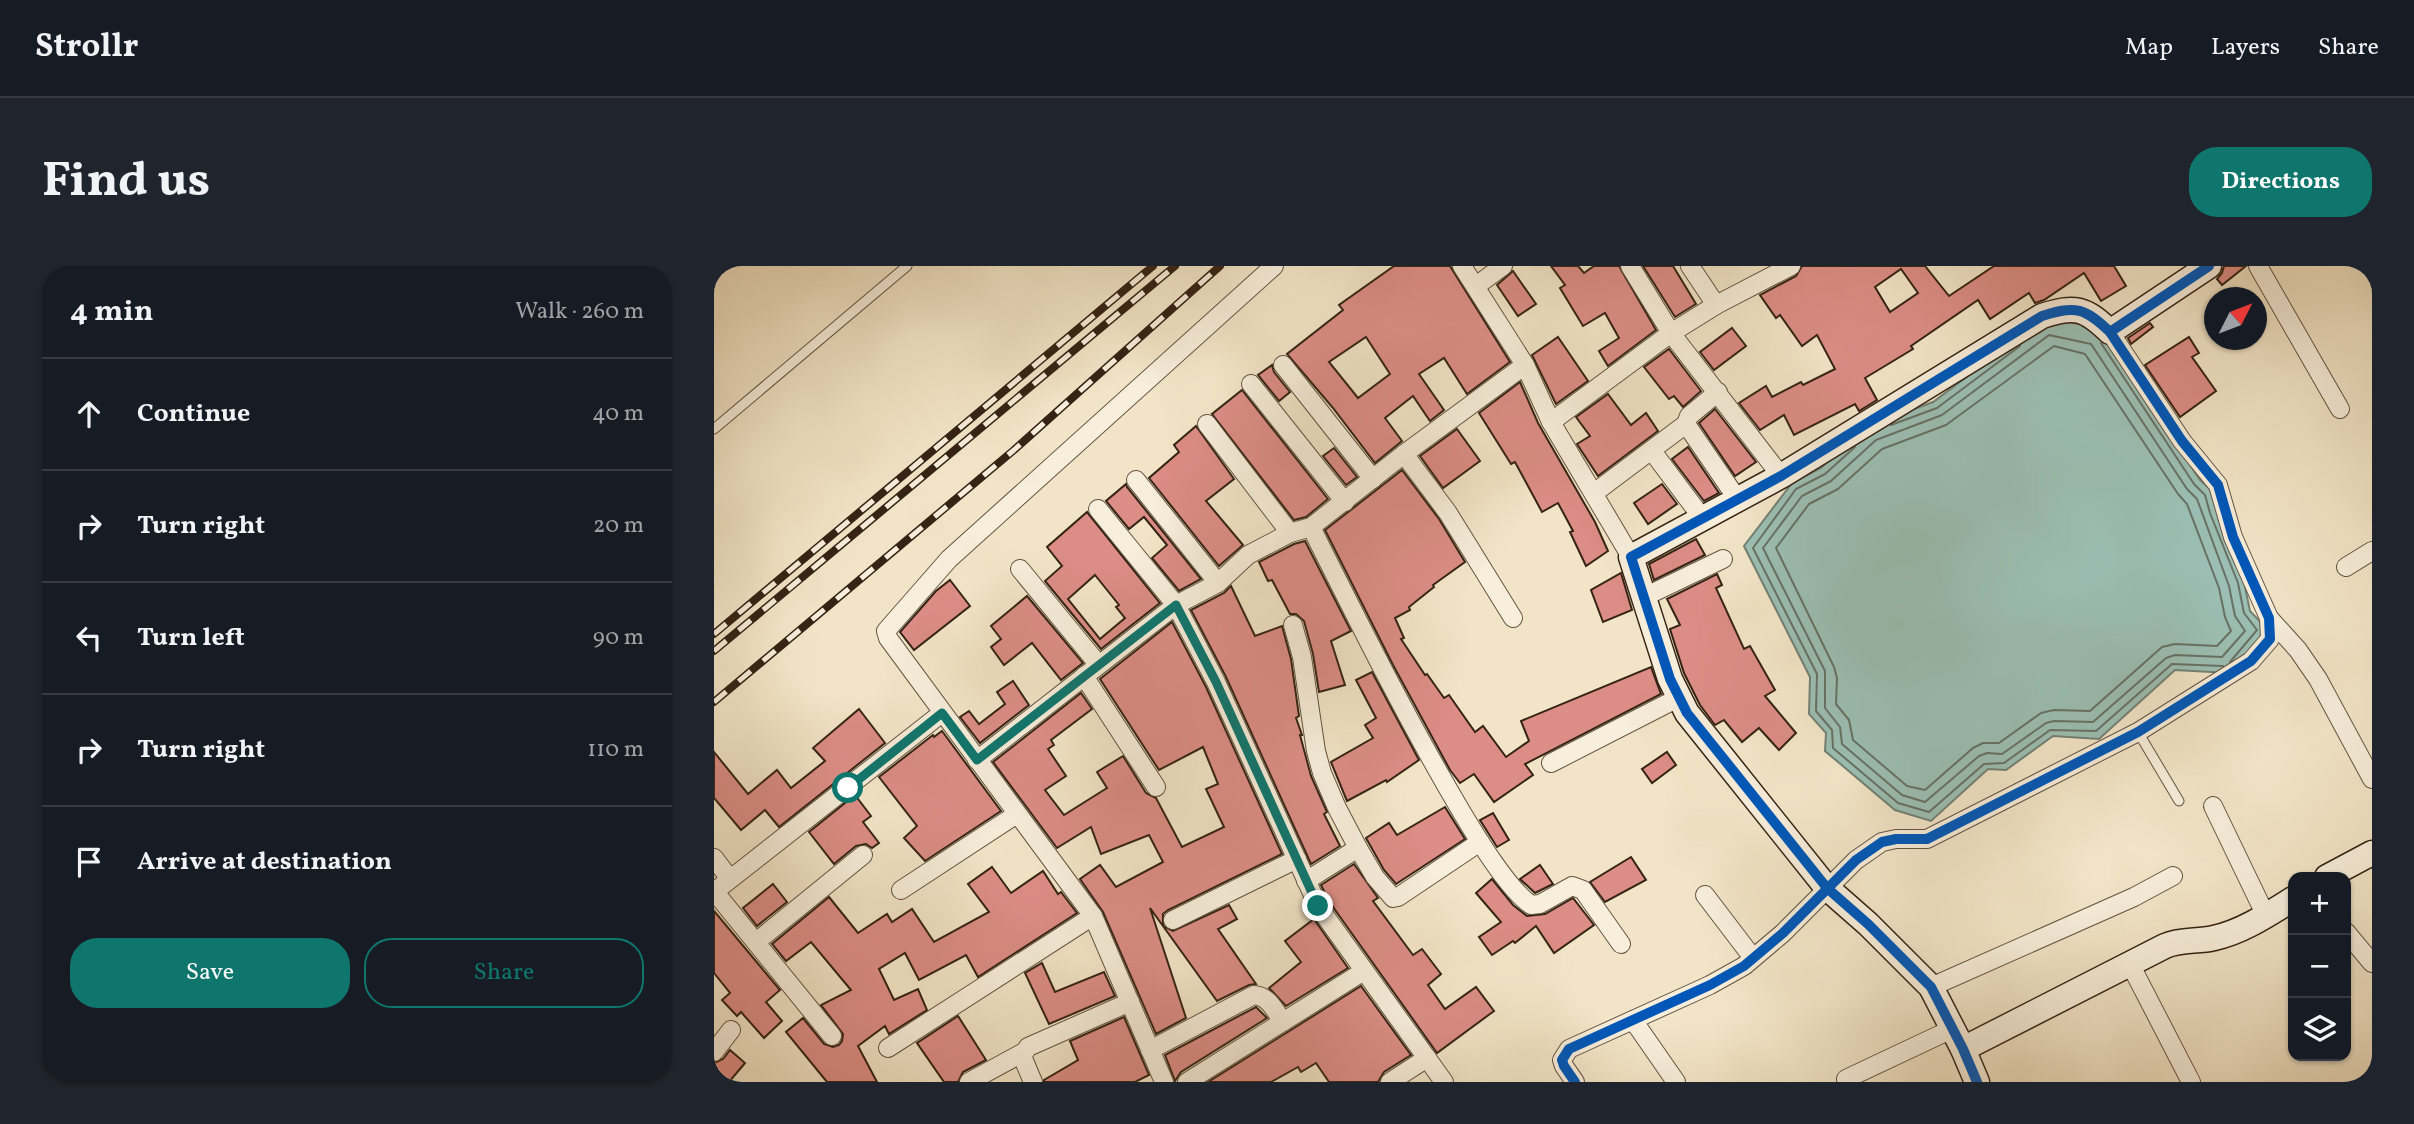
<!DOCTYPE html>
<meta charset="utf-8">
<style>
body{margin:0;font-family:Vollkorn,serif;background:#20242c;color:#f1f3f6}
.controls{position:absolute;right:21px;bottom:21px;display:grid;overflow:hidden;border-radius:14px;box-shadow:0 2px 5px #0004}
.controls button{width:63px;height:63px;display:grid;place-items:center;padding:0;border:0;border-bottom:2px solid #363941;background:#171b24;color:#f1f3f6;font:35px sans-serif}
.compass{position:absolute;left:1490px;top:21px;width:63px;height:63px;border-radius:50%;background:#171b24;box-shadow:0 2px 5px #0004;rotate:48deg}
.stop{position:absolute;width:21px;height:21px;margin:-16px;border:5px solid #0f766e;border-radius:50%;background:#fff}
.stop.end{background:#0f766e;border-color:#fff;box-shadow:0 2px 7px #0008}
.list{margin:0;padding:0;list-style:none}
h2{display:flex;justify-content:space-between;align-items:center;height:91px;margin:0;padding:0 28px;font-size:30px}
h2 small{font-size:23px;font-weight:400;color:#9ea1a6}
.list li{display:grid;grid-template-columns:46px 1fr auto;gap:21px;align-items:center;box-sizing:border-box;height:112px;padding:0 28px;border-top:2px solid #363941}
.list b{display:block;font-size:26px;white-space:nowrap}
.list em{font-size:23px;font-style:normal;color:#9ea1a6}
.actions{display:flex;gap:14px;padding:21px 28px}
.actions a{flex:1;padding:16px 0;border:2px solid #0f766e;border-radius:28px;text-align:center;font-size:24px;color:#0f766e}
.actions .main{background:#0f766e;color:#fff}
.icon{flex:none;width:38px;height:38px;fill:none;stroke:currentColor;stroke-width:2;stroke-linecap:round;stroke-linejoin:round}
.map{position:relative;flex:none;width:1658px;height:816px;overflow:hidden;border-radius:28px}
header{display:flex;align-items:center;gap:42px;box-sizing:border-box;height:98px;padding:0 35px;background:#171b24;border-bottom:2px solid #363941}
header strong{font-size:33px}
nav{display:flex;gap:38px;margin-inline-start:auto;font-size:24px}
.intro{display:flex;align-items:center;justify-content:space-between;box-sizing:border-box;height:168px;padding:0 42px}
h1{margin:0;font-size:49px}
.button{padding:18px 32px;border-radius:28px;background:#0f766e;color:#fff;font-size:24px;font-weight:700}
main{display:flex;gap:42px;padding:0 42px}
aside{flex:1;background:#171b24;border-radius:28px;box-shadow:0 2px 5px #0004}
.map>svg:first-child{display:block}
.water{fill:#9bbfb4;stroke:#728174;stroke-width:2}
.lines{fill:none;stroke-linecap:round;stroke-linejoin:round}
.shore{stroke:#687164;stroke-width:2}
.building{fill:#dc8d85;stroke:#352315;stroke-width:2;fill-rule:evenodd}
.lane-casing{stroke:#645442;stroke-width:11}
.street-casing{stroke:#645442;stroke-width:20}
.secondary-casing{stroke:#352315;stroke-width:27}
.lane{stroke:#f7eedb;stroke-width:9}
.street{stroke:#f7eedb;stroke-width:18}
.secondary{stroke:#f7eedb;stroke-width:24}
.rail-casing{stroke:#352315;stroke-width:8}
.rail{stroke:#f7eedb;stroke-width:5;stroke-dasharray:16;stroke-linecap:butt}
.cycleway-casing{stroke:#f7eedb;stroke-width:15}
.cycleway{stroke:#0057b8;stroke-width:10}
.route{stroke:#0f766e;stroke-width:9}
</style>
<header>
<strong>Strollr</strong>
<nav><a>Map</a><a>Layers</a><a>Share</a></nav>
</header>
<div class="intro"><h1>Find us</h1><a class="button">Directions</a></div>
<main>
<aside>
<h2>4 min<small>Walk · 260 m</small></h2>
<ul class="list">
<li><svg class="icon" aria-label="ahead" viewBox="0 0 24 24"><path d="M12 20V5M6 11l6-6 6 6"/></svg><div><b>Continue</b></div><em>40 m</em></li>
<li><svg class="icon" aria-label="right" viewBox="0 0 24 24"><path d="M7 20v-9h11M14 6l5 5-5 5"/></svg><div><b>Turn right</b></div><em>20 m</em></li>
<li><svg class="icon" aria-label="left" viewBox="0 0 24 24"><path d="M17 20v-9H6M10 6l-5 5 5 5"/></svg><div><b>Turn left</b></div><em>90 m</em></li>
<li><svg class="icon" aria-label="right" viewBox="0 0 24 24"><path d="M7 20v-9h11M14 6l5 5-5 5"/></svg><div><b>Turn right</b></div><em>110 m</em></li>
<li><svg class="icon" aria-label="arrive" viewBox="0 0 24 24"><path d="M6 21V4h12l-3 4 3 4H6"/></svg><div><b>Arrive at destination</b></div></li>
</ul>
<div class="actions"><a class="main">Save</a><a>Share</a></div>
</aside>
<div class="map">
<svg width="1658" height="816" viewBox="0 0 1658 816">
<rect width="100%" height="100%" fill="#f2e5c7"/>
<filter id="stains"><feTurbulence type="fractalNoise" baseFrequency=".00286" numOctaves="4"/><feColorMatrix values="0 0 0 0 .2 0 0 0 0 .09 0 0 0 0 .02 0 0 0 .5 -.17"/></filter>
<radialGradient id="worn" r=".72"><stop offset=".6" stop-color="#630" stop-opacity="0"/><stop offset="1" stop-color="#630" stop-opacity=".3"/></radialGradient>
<path class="water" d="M1333 51 1387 63 1486 214 1497 224 1530 316 1536 345 1554 364 1515 407 1461 404 1385 473 1339 470 1292 504 1274 503 1217 555 1181 544 1111 485 1112 467 1095 448 1096 411 1030 280 1078 217 1107 202 1154 160 1219 136Z"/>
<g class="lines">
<g class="shore">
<path d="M1335 69 1377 78 1473 223 1483 233 1515 320 1521 350 1531 365 1508 391 1461 389 1452 392 1379 456 1340 455 1332 457 1288 488 1273 487 1265 490 1211 536 1188 529 1128 478 1126 461 1111 442V405L1049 282 1088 230 1117 215 1162 174 1228 149Z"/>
<path d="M1387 77 1480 218 1491 229 1496 247 1524 317 1530 347 1543 364 1516 396"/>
<path d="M1340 80 1371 88 1464 228 1473 238 1505 322 1511 351 1517 365 1503 380 1461 378 1448 381 1376 445 1340 444 1327 447 1285 477H1269L1259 482 1211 524 1193 520 1139 474 1135 454 1122 438 1123 412 1120 401 1062 282 1095 238 1124 223 1168 183 1232 159Z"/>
<path d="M1177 159 1223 142 1306 80"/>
<path d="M1141 181 1111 208 1082 223 1039 282 1103 408 1102 445 1118 464 1119 482 1184 537 1215 546 1270 498 1290 497 1336 464 1382 465 1458 398 1509 400"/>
</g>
</g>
<g class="building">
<path d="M680 0H736L796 96 753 128 730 92 705 108 730 144 716 155 699 130 671 152 688 175 661 197 619 142 573 88 629 44 625 39ZM652 71 676 108 644 132 615 96Z"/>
<path d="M837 0H864L870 7 880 0H905L942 64 894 100 885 85 905 72 891 47 869 60 846 22 851 19Z"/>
<path d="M929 0H959L982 38 961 51Z"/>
<path d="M1088 0H1211L1235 30 1280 0H1400L1412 20 1387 35 1370 7 1330 34 1321 37 1315 27 1276 53 1264 34 1197 80 1199 83 1151 112 1163 134 1145 145 1141 138 1080 169 1070 149 1046 164 1025 137 1052 120 1058 131 1087 116 1089 119 1121 103 1103 69 1088 80 1066 49 1062 52 1046 29 1082 10ZM1187 3 1204 27 1176 46 1161 21Z"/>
<path d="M1510 0H1532L1508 19 1503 13 1508 7Z"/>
<path d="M799 5 822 38 804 50 783 19Z"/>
<path d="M1436 57 1439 61 1417 78 1414 72Z"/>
<path d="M1018 62 1032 80 1000 104 986 86Z"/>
<path d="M844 71 874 115 842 138 818 89Z"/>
<path d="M1475 71 1485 87 1478 91 1502 125 1466 151 1431 99Z"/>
<path d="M955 83 987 125 969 141 960 130 955 133 930 101Z"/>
<path d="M558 99 560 106 576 126 565 135 544 109Z"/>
<path d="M806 116 824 157 881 256 894 285 872 300 856 266 859 265 844 237 828 246 801 196 797 198 765 147Z"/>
<path d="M528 124 614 233 592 251 580 254 498 148Z"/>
<path d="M894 128 917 159 932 147 944 165 884 210 863 178 876 170 862 151Z"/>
<path d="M1001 143 1042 196 1021 210 985 157Z"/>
<path d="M482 160 520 213 492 235 529 279 505 300 435 212 465 186 460 179Z"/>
<path d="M743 163 766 195 729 222 706 190Z"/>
<path d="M974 181 1005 227 990 235 958 193Z"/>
<path d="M620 182 643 211 632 219 609 190Z"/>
<path d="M688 204 725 253 751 296 719 319 720 321 695 341 696 344 681 352 690 372 687 373 711 409 713 408 730 432 735 429 761 466 769 460 792 491 815 475 807 455 937 401 947 428 811 498 819 509 780 536 760 508 746 517 736 504 679 399 611 264Z"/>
<path d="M412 218 413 221 487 313 465 325 438 292 453 279 430 251 415 263 392 235Z"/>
<path d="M948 218 963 238 934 258 920 237Z"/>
<path d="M373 246 446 337 387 383 331 315 348 300 333 281ZM381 309 405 339 402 341 411 352 386 373 354 333Z"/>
<path d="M982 273 991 289 940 314 935 298Z"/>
<path d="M591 275 637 365 617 375 631 419 605 426 599 388 590 355 582 348H576L558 314 554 315 545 296 580 278Z"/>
<path d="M907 307 918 344 889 356 877 324Z"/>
<path d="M1003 308 1008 319 1002 322 1030 383 1036 380 1061 424 1051 430 1082 467 1065 484 1045 462 1028 476 1010 454 1001 459 986 439 970 407 956 363 966 359 953 333Z"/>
<path d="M236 314 256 340 200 384 186 366 222 325Z"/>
<path d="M517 320 541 370 568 360 577 393 585 450 582 452 588 469H586L597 510 613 546 610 548 626 580 597 598 512 411 477 344 510 327Z"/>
<path d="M313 330 369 397 347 414 318 377 290 399 277 381 287 373 277 360Z"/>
<path d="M458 356 492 421 568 588 454 644 449 648V660L459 665 515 639 523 653 504 663 542 718 535 719 503 735 436 642 472 752 442 768 389 646 366 613 386 599 402 621 449 596 435 569 387 588 377 561 343 582 279 496 367 427 378 443 337 474 340 479 334 483 352 510 331 524 350 549 393 522 383 506 409 490 432 527 442 532 468 581 510 561 492 523 504 518 489 481 445 504 386 413Z"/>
<path d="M658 406 705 494 673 516 672 514 633 535 617 496 659 472 651 459 662 452 642 414Z"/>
<path d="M299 415 315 439 266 477 246 451 255 445 265 458 291 438 283 426Z"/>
<path d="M145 443 171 477 65 561 51 544 27 564 0 532V486L34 528 63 504 77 522 111 495 99 482Z"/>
<path d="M228 465 287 545 211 595 190 572 203 560 165 511 219 469 220 471Z"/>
<path d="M953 486 962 499 938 517 928 503Z"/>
<path d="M141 529 157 550 149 556 165 577 158 582 152 578 142 580 120 598 95 566Z"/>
<path d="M731 541 751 573 682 618 670 604 652 572 675 557 683 569Z"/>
<path d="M779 547 795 574 783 581 766 554Z"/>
<path d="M917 591 932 614 891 636 876 616Z"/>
<path d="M640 598 664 632 659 635 699 689 708 683 727 708 714 719 731 743 762 721 780 745 723 787 614 634 607 619Z"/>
<path d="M826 599 839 618 821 627 806 613Z"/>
<path d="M278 601 297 627 329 605 344 628 347 626 363 647 264 711 252 689 205 714 191 687 165 703 180 734 204 723 213 744 175 768 171 760 144 780 163 816H113L72 766 89 752 110 778 119 781 125 779 128 775 129 768 107 739 137 724 97 676 72 695 58 678 115 631 144 667 173 648 178 656 198 643 220 676 275 646 254 618Z"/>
<path d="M778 613 799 639 813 650 831 648 859 632 880 659 840 687 822 660 801 677 799 675 778 689 765 671 787 656 762 627Z"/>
<path d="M59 618 73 636 43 660 29 642Z"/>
<path d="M0 645 66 724 52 736 68 755 50 772 27 746 23 750 8 734 16 727 0 707Z"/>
<path d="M600 653 634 702 572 740 555 722 587 696 571 675Z"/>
<path d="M328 697 341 726 390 706 401 730 335 758 311 707Z"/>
<path d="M647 720 697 789 670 806 664 816H615L602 797 587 806 584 801 557 816H494Z"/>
<path d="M542 741 553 752 467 806 461 815 451 789Z"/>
<path d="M244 750 272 794 249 806 244 816H230L203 777Z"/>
<path d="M410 751 435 809 421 816H330V814L364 794 356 775Z"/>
<path d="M16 784 31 797 15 816H0V797L9 793Z"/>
</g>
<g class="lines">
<defs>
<g id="lane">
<path d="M0 163 193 0"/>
<path d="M1424 466 1465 535"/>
</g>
<g id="street">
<path d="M748 0 811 99 837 156 917 291"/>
<path d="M916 0 957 67 1067 210"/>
<path d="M976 0 1002 39"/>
<path d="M1544 0 1626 143"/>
<path d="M762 20 789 0"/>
<path d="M569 99 659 213"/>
<path d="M537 118 631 236"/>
<path d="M837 156 957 67 1002 39 1077 0"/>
<path d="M493 158 576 267"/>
<path d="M972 158 1024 234"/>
<path d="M938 185 989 253"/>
<path d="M690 188 734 247 799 352"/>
<path d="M422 214 504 317"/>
<path d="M880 227 972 158 975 150 1004 126"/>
<path d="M384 243 462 339 502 416 604 640 730 816"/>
<path d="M597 261C645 357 692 452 747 545 762 570 793 622 817 639L826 638 858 620 869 624 907 678"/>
<path d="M1632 301 1658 285"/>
<path d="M306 303 384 398"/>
<path d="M930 331 1009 293"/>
<path d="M1555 352 1584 384 1604 413 1658 513"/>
<path d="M579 359 588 391 602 485 608 507 623 542 644 582 661 611 679 632 684 631 766 576"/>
<path d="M370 410 442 521"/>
<path d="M263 494 462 339 504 317 534 289 576 267 597 261 690 188 811 99"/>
<path d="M837 497 964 432"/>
<path d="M1499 540 1552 650"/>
<path d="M0 592 16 613"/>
<path d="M592 615 644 582"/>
<path d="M187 624 303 548"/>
<path d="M0 625 118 770"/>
<path d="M0 626 228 447"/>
<path d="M991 629 1039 692"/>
<path d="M459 654 583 593"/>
<path d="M1632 666 1658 697"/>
<path d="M42 676 149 589"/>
<path d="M1415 696 1477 816"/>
<path d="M1217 721 1420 631 1459 610"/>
<path d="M919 754 962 816"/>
<path d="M174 782 379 650"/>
<path d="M436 784 540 729C555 730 561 745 569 756"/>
<path d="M0 786 17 764"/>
<path d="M1132 813 1238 763"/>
<path d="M255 816 310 786"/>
<path d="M319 816 308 790 314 781 416 736"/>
<path d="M450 816 379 650 174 372 172 365 235 293 560 0"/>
<path d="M473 816 650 705"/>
<path d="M676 816 713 792"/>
<path d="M861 816 850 800 848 794 855 783 996 719 1030 700 1069 667 1142 594 1168 576 1182 573H1213L1424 466 1537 395 1556 373 1555 352 1519 271 1504 219 1468 175 1396 66"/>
</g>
<g id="secondary">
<path d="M1613 611 1658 587"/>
<path d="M1249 783 1451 680C1467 673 1483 676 1500 672 1528 666 1555 648 1579 633"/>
<path d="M1263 816 1249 783 1217 721 1154 658 1113 622 973 447 956 413 917 291 1067 210 1328 50C1362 39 1371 42 1396 66L1495 0"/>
</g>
</defs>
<use href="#lane" class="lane-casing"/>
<use href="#street" class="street-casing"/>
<use href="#secondary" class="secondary-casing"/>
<use href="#lane" class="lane"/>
<use href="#street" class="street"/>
<use href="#secondary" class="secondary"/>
<defs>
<g id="rail">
<path d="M0 368 439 0"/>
<path d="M0 385 461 0"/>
<path d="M0 436 300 184 506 0"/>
</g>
</defs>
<use href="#rail" class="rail-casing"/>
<use href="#rail" class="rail"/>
<defs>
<g id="cycleway">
<path d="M861 816 850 800 848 794 855 783 996 719 1030 700 1069 667 1142 594 1168 576 1182 573H1213L1424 466 1537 395 1556 373 1555 352 1519 271 1504 219 1468 175 1396 66"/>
<path d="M1263 816 1249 783 1217 721 1154 658 1113 622 973 447 956 413 917 291 1067 210 1328 50C1362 39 1371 42 1396 66L1495 0"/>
</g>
</defs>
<use href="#cycleway" class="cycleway-casing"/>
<use href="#cycleway" class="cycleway"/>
</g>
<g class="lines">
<path class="route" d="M134 522 228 447 263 494 462 339 502 416 604 640"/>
</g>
<rect width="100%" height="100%" filter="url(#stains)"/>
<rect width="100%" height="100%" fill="url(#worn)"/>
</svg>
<div class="controls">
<button>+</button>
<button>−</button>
<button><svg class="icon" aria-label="layers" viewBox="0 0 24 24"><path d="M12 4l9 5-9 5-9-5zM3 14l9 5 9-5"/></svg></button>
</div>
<svg class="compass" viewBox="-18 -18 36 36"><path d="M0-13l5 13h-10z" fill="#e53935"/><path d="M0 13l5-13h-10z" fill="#9ea1a6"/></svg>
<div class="stop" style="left:134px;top:522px"></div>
<div class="stop end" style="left:604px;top:640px"></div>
</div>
</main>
